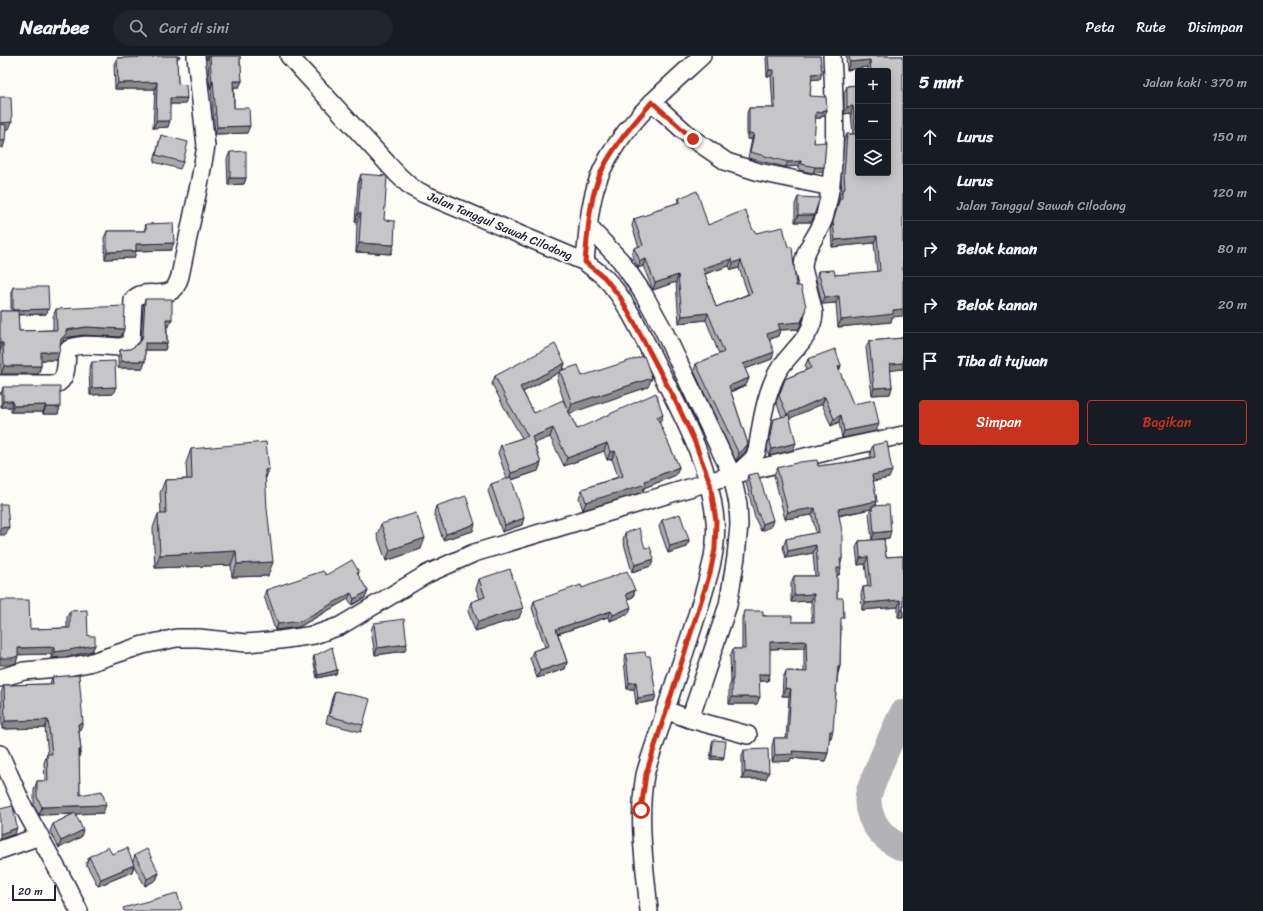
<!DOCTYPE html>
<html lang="id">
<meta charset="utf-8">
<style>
body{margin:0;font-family:Sriracha,sans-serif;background:#20242c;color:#f1f3f6}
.controls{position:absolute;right:12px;top:12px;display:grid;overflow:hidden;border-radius:4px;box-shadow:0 2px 10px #0003}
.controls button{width:36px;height:36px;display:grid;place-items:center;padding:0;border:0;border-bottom:1px solid #363941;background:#171b24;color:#f1f3f6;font:20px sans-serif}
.scale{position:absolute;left:12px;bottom:10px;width:44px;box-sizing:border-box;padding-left:4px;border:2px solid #22223b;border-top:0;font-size:11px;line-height:14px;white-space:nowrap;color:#22223b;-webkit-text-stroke:3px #fdfcf7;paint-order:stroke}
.stop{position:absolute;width:12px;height:12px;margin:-9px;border:3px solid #c8321e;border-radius:50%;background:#fff}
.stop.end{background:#c8321e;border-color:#fff;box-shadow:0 1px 4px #0008}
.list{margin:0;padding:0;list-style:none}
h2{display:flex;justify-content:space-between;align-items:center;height:52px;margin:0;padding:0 16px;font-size:17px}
h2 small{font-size:13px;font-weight:400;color:#9ea1a6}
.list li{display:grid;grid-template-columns:26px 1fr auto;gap:12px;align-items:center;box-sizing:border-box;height:56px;padding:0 16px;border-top:1px solid #363941}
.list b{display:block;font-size:15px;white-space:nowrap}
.list p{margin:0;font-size:13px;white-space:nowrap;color:#9ea1a6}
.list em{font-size:13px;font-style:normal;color:#9ea1a6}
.actions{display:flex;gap:8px;padding:12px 16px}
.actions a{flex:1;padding:9px 0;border:1px solid #c8321e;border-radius:4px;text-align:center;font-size:14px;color:#c8321e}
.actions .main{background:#c8321e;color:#fff}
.icon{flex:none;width:22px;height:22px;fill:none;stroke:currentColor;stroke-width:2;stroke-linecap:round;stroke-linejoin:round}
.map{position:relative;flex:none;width:903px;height:855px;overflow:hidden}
header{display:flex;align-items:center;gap:24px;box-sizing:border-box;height:56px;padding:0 20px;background:#171b24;border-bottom:1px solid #363941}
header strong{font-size:19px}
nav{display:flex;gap:22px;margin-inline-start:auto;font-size:14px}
.search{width:280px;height:36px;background:#20242c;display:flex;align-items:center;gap:10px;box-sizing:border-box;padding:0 14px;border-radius:22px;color:#9ea1a6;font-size:15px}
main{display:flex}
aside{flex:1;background:#171b24}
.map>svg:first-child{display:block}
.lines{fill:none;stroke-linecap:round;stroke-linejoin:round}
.river{stroke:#b2b2b7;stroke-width:27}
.street-casing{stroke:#22223b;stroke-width:20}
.street{stroke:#fdfcf7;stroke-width:17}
.wall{fill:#aaaaac;stroke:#22223b;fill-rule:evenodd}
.shaded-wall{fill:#8b8b8c;stroke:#22223b}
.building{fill:#c6c6c8;stroke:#22223b;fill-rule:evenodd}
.route{stroke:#c8321e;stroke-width:5}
.labels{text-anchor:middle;stroke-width:3;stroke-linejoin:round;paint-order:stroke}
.street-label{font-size:12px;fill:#22223b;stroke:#fdfcf7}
</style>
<header>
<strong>Nearbee</strong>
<div class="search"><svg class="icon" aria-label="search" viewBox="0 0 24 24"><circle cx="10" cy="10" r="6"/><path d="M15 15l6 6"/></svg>Cari di sini</div>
<nav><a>Peta</a><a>Rute</a><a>Disimpan</a></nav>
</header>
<main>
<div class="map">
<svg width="903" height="855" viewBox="0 0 903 855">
<rect width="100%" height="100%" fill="#fdfcf7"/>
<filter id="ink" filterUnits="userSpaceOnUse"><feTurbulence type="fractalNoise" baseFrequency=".025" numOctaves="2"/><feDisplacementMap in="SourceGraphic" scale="8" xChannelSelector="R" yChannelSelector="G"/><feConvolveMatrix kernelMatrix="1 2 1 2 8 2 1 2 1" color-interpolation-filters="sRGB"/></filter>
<g filter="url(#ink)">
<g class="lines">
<path class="river" d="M903 657C893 676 885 696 877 716 874 725 867 737 868 746 869 767 884 784 903 792"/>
<defs>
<g id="street">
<path d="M289 0 398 119 411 131 424 138 585 206C591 211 598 215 604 221 627 243 646 288 661 317 685 364 710 410 715 464 718 492 709 519 701 546 688 588 673 630 660 672 655 688 649 703 645 719 637 764 645 810 649 855"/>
<path d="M652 46 693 83 727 106 759 116 831 131"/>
<path d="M588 170 621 205 643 237 663 273 732 419 738 448 739 469 736 501 728 549 690 663"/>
<path d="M585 206C588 175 589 142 602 114 623 68 666 33 702 0"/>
<path d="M0 328H56C68 324 66 305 67 295 74 285 108 291 120 291L126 290 131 285 133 244C143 231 164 244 175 232 177 228 179 224 180 220L200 124 206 90 196 0"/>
<path d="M737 418 753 403 757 395C761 370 764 345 775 321 785 298 813 284 814 257L803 212C803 192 821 177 825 159 838 107 835 52 832 0"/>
<path d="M0 622 24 615 68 611 89 607 143 589 177 582H199L246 587 280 584 314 579 340 570 427 518 474 497 732 419 842 392 903 379"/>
<path d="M665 654 690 663 748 679"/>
<path d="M0 698 24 752 65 827 79 855"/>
<path d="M0 794 40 780"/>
</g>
</defs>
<use href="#street" class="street-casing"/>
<use href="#street" class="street"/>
</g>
<g class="wall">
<path d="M152 0H180L179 2H177L178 28 185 48H170L168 71 153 72 155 33H115L114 8 117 2 152 1Z"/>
<path d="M206 0H240V9L242 25 239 31H234V52L247 77 215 78 211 32H210L209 23 208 3H206Z"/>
<path d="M767 0H820V23H811L810 40 827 54 825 60H822L821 62H815L814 87 824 111 822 116 813 117 799 114V110L785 111 748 102 752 83H747V57L749 52H773L771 20H767L766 2Z"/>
<path d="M846 0H903L892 261 891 266 838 271 836 247 822 248 816 223 818 215 835 219 877 216 874 187 832 191 831 173 839 144V141L842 134 841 125 844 85 847 78H853L851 57 844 58V37L847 30 858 29V117L888 15H868V11L847 14Z"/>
<path d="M161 79 183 106 180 113 154 106 159 86Z"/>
<path d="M230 96 246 122 244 128 228 129 227 103Z"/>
<path d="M361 118 384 164 391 198 356 196 357 166H355L358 127Z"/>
<path d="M798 141 814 159 812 166H795V148Z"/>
<path d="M679 142 708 169 753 174 796 230 805 257 799 273 780 274 778 280 769 284 772 303 745 313 749 322 746 329 731 336 748 388 746 395 736 405 694 315 696 308 719 298 706 264 679 267 676 226 653 234 643 210 638 212 632 199 634 192 639 191 632 170 634 163 651 158 652 155 677 147ZM729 210 731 214 739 212 748 238 716 251 705 218Z"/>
<path d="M146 168 171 194 136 195 134 202 105 203 104 182 107 175H144Z"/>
<path d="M13 231 46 258 18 259 19 275 53 274V261L56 253 124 273 121 281 83 279 64 282 63 286 60 288 57 304H41V310L38 318H1L0 295V255H11V236Z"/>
<path d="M145 243 172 263 169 270H167V287L165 294H145V305L143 312H118V301L120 294 130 293 135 290 141 284 143 250Z"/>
<path d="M903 282V313L890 314 892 331 890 338 872 339 866 292 869 285Z"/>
<path d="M808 303 841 309 839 315 853 348 876 375 842 382 839 366 831 370 822 348 790 362 793 394 769 400 767 393 771 370 774 363 782 361 776 346 785 323 806 314 805 310Z"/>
<path d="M92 306 113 338 90 339 89 313Z"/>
<path d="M565 307 563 314 582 320 648 331 569 357 577 373 660 367H659L679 411 676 419 644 432 643 436 583 454 579 442 582 433 618 421 612 403 607 404 604 395 564 410 550 381 534 387 541 407 538 415 512 424 522 469 502 476 488 435 491 428 507 423 498 397 501 389 522 382 504 351 492 328 495 320ZM560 316 557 324 566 351 534 357 523 336Z"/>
<path d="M3 331 60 351 58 358H43V356H11V351H1V338Z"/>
<path d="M873 389 889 422 873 425 877 445 876 450 889 482 884 483 886 501 903 500V561H898V551L862 554 861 538 863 531 868 530 865 508 858 509 856 492 859 485 872 484 869 457 871 453 839 460 842 503 841 507 839 519H837V542L841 569 840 610 838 617 831 682H829L828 697 825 705 791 702 790 705 772 706V690L774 682H786L789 640H782L783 622 786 615 804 616V592L770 593 768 625H760L757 648H729V631L731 626 730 600 733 593H742V562L744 555 792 566H812L811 545 791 546V527L794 520H815L813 497 786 502 783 491 786 483 816 477 812 459 785 463 774 419 777 412 818 410 850 406 871 401 870 396Z"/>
<path d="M191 393 269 413 265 424 268 520 232 521 231 509 155 512 153 472 158 458H161L160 437 165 424 187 423 186 407Z"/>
<path d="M748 419 771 471 761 475 755 462 746 426Z"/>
<path d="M436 450 473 475 443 484 434 457Z"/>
<path d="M662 464 689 484 687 491 668 497 659 471Z"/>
<path d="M381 468 421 493 386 505 377 479Z"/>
<path d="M625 477 645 492 651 510 632 516 623 484Z"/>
<path d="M359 516 358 519 368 535 365 542 352 549 348 543 299 571 275 574 264 540 266 534 326 519Z"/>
<path d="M479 523 519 562 475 575 468 555 471 546 480 543 476 533Z"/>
<path d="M582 532 635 534 633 541 628 543 629 557 610 565 608 561 558 578 567 606 565 613 537 622 530 602 533 595 545 591 532 552 534 545Z"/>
<path d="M70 555 88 580 95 589 92 595 67 601 51 602V598H18L16 607 10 609 30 573 67 572V561Z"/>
<path d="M374 567 405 595 375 599 371 574Z"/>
<path d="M626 598 646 600 656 639 654 645 636 648 634 633H627L624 604Z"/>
<path d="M314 600 337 614 336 618 317 622 313 603Z"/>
<path d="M52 621 79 676 81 694 79 701 80 739 103 757 75 758 81 781 59 792 50 775 53 768 73 758 39 759 34 750V734L37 725H45L44 707 47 698H48L45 672 2 673 1 637 4 629 50 628Z"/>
<path d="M335 635 363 669 361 676 326 667 332 642Z"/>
<path d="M713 684 723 704 710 703 712 687Z"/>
<path d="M744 694 766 723H742V700Z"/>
<path d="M112 798 133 805 135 799 159 817 156 824 145 830 134 810 132 816 98 830 86 808 89 801Z"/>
</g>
<g class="shaded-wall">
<path d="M208 0H209L208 3H206Z"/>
<path d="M870 4 868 11 847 14 850 6Z"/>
<path d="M769 14H774L771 20H767Z"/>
<path d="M822 17 820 23 810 24 812 18Z"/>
<path d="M212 25H213L211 32H210Z"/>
<path d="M233 25H242L239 31H231Z"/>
<path d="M157 26 155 33H115L118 27Z"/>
<path d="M170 42H187L185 48H167Z"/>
<path d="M853 50 851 57 844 58 847 51Z"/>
<path d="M823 54H827L825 60H822L821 62H814L816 56Z"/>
<path d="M156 65H170L168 71 153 72Z"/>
<path d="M12 66 9 73 0 74V67Z"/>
<path d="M250 70 247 77 215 78 217 71Z"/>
<path d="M749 77 754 78 752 83H747Z"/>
<path d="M0 84 5 85 3 92 0 91Z"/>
<path d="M801 105 799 110 785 111 788 106Z"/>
<path d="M815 111H824L822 116 813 117Z"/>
<path d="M230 122H246L244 128 228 129Z"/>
<path d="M358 157H361L357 166H355Z"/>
<path d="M798 159H814L812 166H795Z"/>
<path d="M877 180 874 187 832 191 835 184Z"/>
<path d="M174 187 171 194 134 195 136 188Z"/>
<path d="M359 187 394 189 391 198 356 196Z"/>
<path d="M136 195 134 202 105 203 107 196Z"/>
<path d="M646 203 643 210 638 212 640 205Z"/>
<path d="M732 203 729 210 701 219 703 212Z"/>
<path d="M741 204 739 212 731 214 733 207Z"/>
<path d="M678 219 676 226 653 234 655 227Z"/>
<path d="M839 240 836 247 822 248 825 241Z"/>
<path d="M49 253 46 258 11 259 13 254Z"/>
<path d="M903 253V260L892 261 891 266 838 271 841 264 893 254Z"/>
<path d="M708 257 706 264 679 267 682 260Z"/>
<path d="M805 257 799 273 780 274 778 280 764 285 767 278 778 268Z"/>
<path d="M166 263H172L169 270H164Z"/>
<path d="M86 271 124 273 121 281 83 279 64 282 63 286 58 291 61 283 66 274Z"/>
<path d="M0 287H3L0 295Z"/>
<path d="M145 287H167L165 294H142Z"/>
<path d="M41 296H59L57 304H38Z"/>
<path d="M774 296 772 303 740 315 743 308Z"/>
<path d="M121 305H145L143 312H118Z"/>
<path d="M565 307 562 315H560V316L517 339 520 331Z"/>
<path d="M903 307V313L887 315 890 308Z"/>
<path d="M841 309 839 316 838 311Z"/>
<path d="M4 310H41L38 318H1Z"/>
<path d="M652 322 648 331 568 358 572 348Z"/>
<path d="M749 322 746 329 726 337 729 330Z"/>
<path d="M116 331 113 338 90 339 92 332Z"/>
<path d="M892 331 890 338 872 339 874 332Z"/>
<path d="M825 341 822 348 784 365 787 358Z"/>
<path d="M3 345H13L11 351H1Z"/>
<path d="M46 349 43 356H11L13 350Z"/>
<path d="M46 351H60L58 358H43Z"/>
<path d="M663 359 660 367 654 369 657 361Z"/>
<path d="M841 359 839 366 831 370 834 363Z"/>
<path d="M879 368 876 375 842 382 844 375Z"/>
<path d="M553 372 550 381 530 389 532 381Z"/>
<path d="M607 387 604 395 564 410 567 402Z"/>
<path d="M796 387 793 394 769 400 772 393Z"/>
<path d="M748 388 746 395 736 405 739 398Z"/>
<path d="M615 395 612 403 607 404 610 396Z"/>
<path d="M541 407 538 415 508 425 511 417Z"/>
<path d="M679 411 676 419 644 432 643 436 583 454 586 446 645 425Z"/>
<path d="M269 413 264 427 265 414Z"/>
<path d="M892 415 889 422 869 426 872 419Z"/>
<path d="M877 445 875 452 872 450 871 453 835 460 838 453Z"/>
<path d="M815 452 812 459 785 463 788 456Z"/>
<path d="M524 462 522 469 502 476 505 469Z"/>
<path d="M773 464 771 471 761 475 763 468Z"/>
<path d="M475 468 473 475 443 484 446 478Z"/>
<path d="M9 471 6 479H0V472Z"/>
<path d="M891 475 889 482 872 484 874 477Z"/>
<path d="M425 482 421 493 386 505 390 494Z"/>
<path d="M689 484 687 491 668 497 670 490Z"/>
<path d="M816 489 813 497 786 502 788 495Z"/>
<path d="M236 495 231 509 155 512 160 499Z"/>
<path d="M868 501 865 508 858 509 860 502Z"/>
<path d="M654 503 651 510 632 516 635 509Z"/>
<path d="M273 506 268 520 232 521 237 508Z"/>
<path d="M837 512H841L839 519H834Z"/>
<path d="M635 534 633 541 623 545 626 538Z"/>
<path d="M368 535 365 542 352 549 354 543Z"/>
<path d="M351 537 348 543 299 571 275 574 278 568Z"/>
<path d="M814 538 811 545 791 546 794 539Z"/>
<path d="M900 544 898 551 862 554 865 547Z"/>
<path d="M631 551 629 557 610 565 613 559Z"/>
<path d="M523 552 519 562 475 575 478 566Z"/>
<path d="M901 554H903V561H898Z"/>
<path d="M611 555 608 561 554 579 556 573Z"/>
<path d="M806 585 804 592 767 593 770 586Z"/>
<path d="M407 588 405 595 375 599 377 592Z"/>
<path d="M95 589 92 595 67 601 51 602 54 596Z"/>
<path d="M54 591 51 598 16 599 18 592Z"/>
<path d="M18 600 16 607 10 609H0V602Z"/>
<path d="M567 606 565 613 537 622 540 615Z"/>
<path d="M838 610H840L838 617Z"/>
<path d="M337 614 336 618 317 622 318 619Z"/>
<path d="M759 618H770L768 625H757Z"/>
<path d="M636 626 634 633H627L629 627Z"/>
<path d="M785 632 791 633 789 640H782Z"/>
<path d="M656 639 654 645 636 648 638 642Z"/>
<path d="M732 641H760L757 648H729Z"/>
<path d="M48 664 45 672 2 673 5 665Z"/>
<path d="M83 667 79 676 78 668Z"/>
<path d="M830 675H833L831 682H827Z"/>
<path d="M79 694H81L78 702Z"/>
<path d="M792 695 828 697 825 705 791 702 790 705 772 706 775 699Z"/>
<path d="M712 700 724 701 723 704 710 703Z"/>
<path d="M745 716H769L766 723H742Z"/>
<path d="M106 749 103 757 39 759 42 751Z"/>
<path d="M17 772 15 778 0 783V778Z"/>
<path d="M83 774 81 781 59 792 61 785Z"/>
<path d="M134 809 132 816 98 830 101 823Z"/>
<path d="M159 817 156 824 145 830 147 823Z"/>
</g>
<g class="building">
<path d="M154 0H177L178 28 186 29 187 42H170V65H156L157 26 118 27 117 2 154 1Z"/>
<path d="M210 0H240V9H241L242 25H233L234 52H249L250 70 217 71 213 25H212L211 16Z"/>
<path d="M768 0H820L822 17 812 18 810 40 826 41 827 54H823V57L816 56 814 87 826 86 824 111H815L801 108V105L788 106 750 96 754 78 749 77V52H775L774 14H769Z"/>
<path d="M849 0H903V253L893 254V258L841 264 839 240 825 241 818 215 834 214 835 219 880 215 877 180 835 184 833 166 840 142H842V134L845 133 844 118 847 78H856L853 50 847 51V30L858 29V117H888V15H871L870 4 850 6Z"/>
<path d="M0 41H11L12 66 0 67Z"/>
<path d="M0 68 6 69 5 85 0 84Z"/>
<path d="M161 79 188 86 183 106 156 99Z"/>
<path d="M246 95V122H230V96Z"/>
<path d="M361 118 387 120 384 164 395 165 394 189 359 187 361 157H358Z"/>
<path d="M697 135 708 169 745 154 753 174H754L756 177 783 171 788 191H792L796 230H801L806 250 805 257 801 266 778 268 780 273 767 278 774 296 743 308 749 322 729 330 748 388 739 398 696 308 724 296 708 257 682 260 678 219 655 227 646 203 640 205 634 192 643 189 634 163 652 157V155L680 146 679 142ZM732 203 733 207 741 204 752 237 716 251 703 212Z"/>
<path d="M798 141 820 142 814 159H798Z"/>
<path d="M173 167 174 187 136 188V195L107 196V175H146V168Z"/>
<path d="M13 231H48L49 253 13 254Z"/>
<path d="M145 243H172V263H166L167 287H145V305H121L120 294 130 293 135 290 141 285 143 279Z"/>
<path d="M125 250 124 273 86 271 66 274V278L61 283 59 296H41V310H4L3 287H0V255H18L19 275 57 274 56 253Z"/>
<path d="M903 282V307L890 308 892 331 874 332 869 285Z"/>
<path d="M555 288 565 307 520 331 534 357 563 344 577 373 656 337 663 359 657 361 679 411 645 425 646 428 586 446 582 433 623 420 615 395 610 396 607 387 567 402 553 372 532 381 541 407 511 417 501 389 528 380 506 343 495 320Z"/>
<path d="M835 293 841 309 838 311 853 348 874 344 879 368 844 375 841 359 834 363 825 341 787 358 779 340 785 323 811 312 808 303Z"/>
<path d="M644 300 652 322 572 348 560 315 578 309 582 320Z"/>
<path d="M115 305 116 331 92 332V306Z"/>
<path d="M3 331H60V351H46V349L13 350V345H3Z"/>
<path d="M789 359 796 387 772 393 770 386 774 363Z"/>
<path d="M266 386 269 413 265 414 267 452 273 506 237 508 236 495 160 499 158 458H166L165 424 192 423 191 393Z"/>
<path d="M887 386 892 415 872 419 877 445 838 453 842 476V503H840L841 512H837V542H843L844 562H841L840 610H838L833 675H830L828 697 792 695 793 698 775 699 774 682H788L791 633 785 632 786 615 807 616 806 585 770 586V618H759L760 641H732V624H733V593H745L744 555H763V560H792V566H814V538L794 539V520H818L816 489 788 495 786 483 819 476 815 452 788 456 777 412 800 406 817 404 818 410 850 406 875 401 873 389Z"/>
<path d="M758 417 773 464 763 468 757 455 748 419Z"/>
<path d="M511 421 524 462 505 469 491 428Z"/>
<path d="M466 440 475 468 446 478 436 450Z"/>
<path d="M0 448H7L9 471 0 472Z"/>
<path d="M889 449 891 475 874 477 872 450Z"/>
<path d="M416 457 425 482 390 494 381 468Z"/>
<path d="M680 458 689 484 670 490 662 464Z"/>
<path d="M639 472 645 492 650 491 654 503 635 509 625 477Z"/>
<path d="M884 483 886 501 903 500V554H901L900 544 865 547 863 531 871 530 868 501 860 502 859 485Z"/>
<path d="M352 504 359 516 357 517 368 535 354 543 351 537 301 565 278 568 266 534 323 515 326 519Z"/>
<path d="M510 513 523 552 478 566 471 546 485 541 479 523Z"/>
<path d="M627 515 635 534 626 538 631 551 613 559 611 555 556 573 567 606 540 615 533 595 549 590 534 545 581 529 582 532Z"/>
<path d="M0 544H29L30 573 70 572V555L87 554 88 580H95V589L69 594 54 596V591L18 592V600L12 602H0Z"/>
<path d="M404 563 407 588 377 592 374 567Z"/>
<path d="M332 591 337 614 318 619 314 600Z"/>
<path d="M645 596 646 600H650L656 639 638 642 636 626 629 627 626 598Z"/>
<path d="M79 619 83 667 78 668 81 694H79L80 739 102 735 106 749 42 751 37 741V725H48L47 698H52L48 664 5 665 4 629 53 628 52 621Z"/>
<path d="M335 635 370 643 363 669 329 660Z"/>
<path d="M713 684 726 685 724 701 712 700Z"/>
<path d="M768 693 769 716H745L744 694Z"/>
<path d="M13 750 17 772 0 778V753Z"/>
<path d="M75 757 83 774 61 785 53 768Z"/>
<path d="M108 791 112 798 127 792 134 809 101 823 89 801Z"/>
<path d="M147 793 159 817 147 823 135 799Z"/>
<path d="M177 837 182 853 176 855H124L123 852Z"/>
</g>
</g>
<g class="lines" filter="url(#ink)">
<path class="route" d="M641 754 646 718 710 517 715 493 716 465 710 427 694 384 678 350 634 266 620 241 604 221 585 206C588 176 589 139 603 112 616 87 634 67 652 46L693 83"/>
</g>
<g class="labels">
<g class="street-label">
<text transform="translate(500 170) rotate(23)" y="4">Jalan Tanggul Sawah Cilodong</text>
</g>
</g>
</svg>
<div class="controls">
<button>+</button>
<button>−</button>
<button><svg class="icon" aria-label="layers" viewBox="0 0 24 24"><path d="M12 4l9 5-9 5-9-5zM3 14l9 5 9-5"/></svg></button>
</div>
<div class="scale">20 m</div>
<div class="stop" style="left:641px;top:754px"></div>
<div class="stop end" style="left:693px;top:83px"></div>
</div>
<aside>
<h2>5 mnt<small>Jalan kaki · 370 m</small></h2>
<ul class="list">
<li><svg class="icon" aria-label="ahead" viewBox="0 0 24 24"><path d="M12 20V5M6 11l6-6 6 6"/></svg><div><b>Lurus</b></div><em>150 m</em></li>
<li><svg class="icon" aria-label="ahead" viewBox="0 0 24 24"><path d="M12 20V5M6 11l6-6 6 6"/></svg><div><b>Lurus</b><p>Jalan Tanggul Sawah Cilodong</p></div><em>120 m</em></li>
<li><svg class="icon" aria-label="right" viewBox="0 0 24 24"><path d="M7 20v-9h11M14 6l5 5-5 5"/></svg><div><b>Belok kanan</b></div><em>80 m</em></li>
<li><svg class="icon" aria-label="right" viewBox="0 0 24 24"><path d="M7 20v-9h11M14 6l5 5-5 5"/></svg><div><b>Belok kanan</b></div><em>20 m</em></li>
<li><svg class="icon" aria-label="arrive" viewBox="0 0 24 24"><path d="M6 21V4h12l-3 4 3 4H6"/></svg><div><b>Tiba di tujuan</b></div></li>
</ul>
<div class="actions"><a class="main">Simpan</a><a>Bagikan</a></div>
</aside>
</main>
